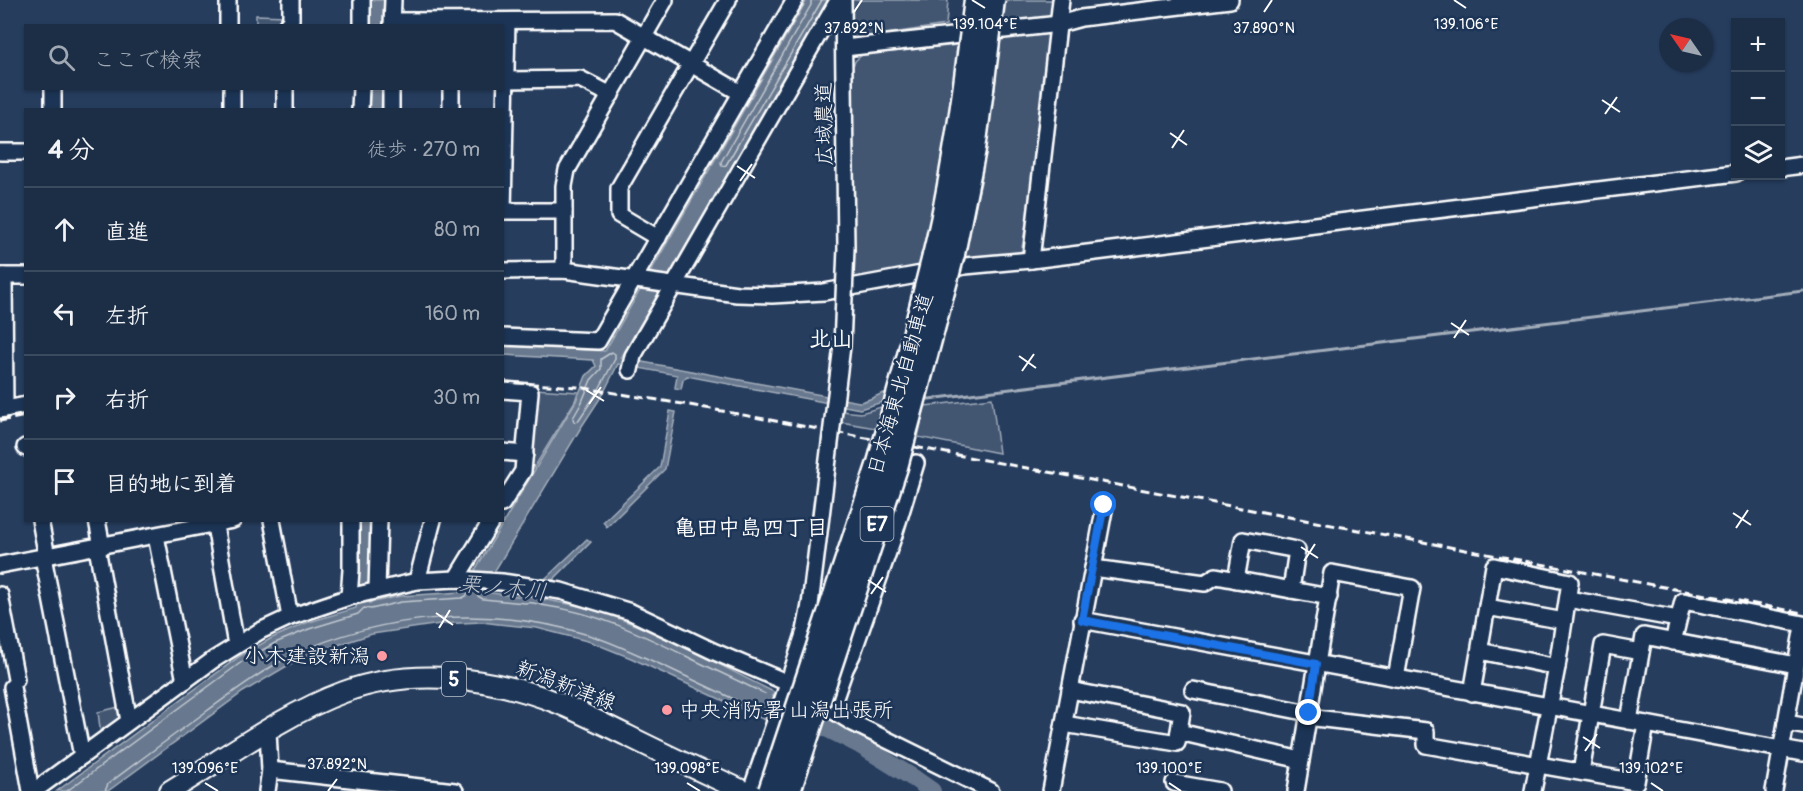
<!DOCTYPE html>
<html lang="ja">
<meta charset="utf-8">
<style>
body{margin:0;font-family:Pangolin,"Klee One",sans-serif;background:#293a51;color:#f1f3f6}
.controls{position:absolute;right:18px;top:18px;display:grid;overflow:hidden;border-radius:0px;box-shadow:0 2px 4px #0004}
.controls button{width:54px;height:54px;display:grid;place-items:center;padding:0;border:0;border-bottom:2px solid #3a4a5f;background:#1c2e46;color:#f1f3f6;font:30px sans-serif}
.compass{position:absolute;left:1659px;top:18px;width:54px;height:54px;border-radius:50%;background:#1c2e46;box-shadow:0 2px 4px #0004;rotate:304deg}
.stop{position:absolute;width:18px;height:18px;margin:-14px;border:4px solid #1a73e8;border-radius:50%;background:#fff}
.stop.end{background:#1a73e8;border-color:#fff;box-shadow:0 2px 6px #0008}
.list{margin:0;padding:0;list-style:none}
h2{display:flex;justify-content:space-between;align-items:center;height:78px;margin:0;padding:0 24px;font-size:26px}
h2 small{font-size:20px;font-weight:400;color:#a0a8b3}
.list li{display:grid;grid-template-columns:39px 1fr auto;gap:18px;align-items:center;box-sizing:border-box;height:84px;padding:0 24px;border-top:2px solid #3a4a5f}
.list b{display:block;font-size:22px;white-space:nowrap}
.list em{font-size:20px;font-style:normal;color:#a0a8b3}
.icon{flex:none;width:33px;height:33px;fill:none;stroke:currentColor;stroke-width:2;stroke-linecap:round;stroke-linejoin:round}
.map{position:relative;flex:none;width:1803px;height:791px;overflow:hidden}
.search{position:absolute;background:#1c2e46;box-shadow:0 2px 4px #0004;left:24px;top:24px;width:480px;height:66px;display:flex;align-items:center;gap:15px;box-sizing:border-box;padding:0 21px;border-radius:0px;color:#a0a8b3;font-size:22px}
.panel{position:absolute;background:#1c2e46;box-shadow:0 2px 4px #0004;left:24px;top:108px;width:480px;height:414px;border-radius:0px}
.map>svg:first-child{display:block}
.green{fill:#425672;stroke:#a0aab8;stroke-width:1.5}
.water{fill:#67788e;stroke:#a4aebb;stroke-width:1.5}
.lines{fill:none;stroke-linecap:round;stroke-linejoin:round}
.shore{stroke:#c2c9d2;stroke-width:1.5}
.stream{stroke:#a4aebb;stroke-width:3}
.river{stroke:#67788e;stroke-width:18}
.minor-casing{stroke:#fff;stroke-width:20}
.major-casing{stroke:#fff;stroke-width:24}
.highway-casing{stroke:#fff;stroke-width:27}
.minor{stroke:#1d3557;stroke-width:15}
.major{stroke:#1d3557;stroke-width:20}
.highway{stroke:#1d3557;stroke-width:22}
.rail{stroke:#fff;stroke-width:3;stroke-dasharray:9 4.5;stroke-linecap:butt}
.minor-bridge-casing{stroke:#fff;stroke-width:20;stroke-linecap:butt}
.highway-bridge-casing{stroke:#fff;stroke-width:27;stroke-linecap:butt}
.minor-bridge{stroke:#1d3557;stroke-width:15}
.highway-bridge{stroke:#1d3557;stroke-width:22}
.route{stroke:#1a73e8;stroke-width:8}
.ticks{fill:none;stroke:#fff;stroke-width:2}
.poi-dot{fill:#ff9aa2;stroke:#1d3557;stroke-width:2}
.labels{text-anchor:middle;stroke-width:5;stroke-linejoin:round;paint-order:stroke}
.shield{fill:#1d3557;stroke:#bbc2cd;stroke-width:1.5}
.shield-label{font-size:20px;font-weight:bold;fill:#fff}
.street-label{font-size:21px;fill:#fff;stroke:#1d3557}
.poi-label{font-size:21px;fill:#fff;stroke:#1d3557;text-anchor:end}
.neighbourhood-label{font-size:22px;font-weight:bold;fill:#fff;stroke:#1d3557}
.water-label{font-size:22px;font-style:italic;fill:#bbc2cc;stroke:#1d3557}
.ticks-label{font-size:15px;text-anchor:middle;fill:#fff;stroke:#1d3557;stroke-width:5;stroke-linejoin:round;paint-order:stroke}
</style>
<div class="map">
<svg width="1803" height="791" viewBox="0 0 1803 791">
<rect width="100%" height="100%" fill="#263d5e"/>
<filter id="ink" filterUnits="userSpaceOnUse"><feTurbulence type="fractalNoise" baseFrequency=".0167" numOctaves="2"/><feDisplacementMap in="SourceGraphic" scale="12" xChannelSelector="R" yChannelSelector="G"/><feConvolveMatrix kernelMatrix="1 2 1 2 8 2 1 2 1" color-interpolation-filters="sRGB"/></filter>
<g filter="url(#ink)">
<g class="green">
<path d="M850 0H948L946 25 865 37 856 34 851 28Z"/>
<path d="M1004 0H1055L1053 14 1048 18 1002 24Z"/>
<path d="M256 15 286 16 282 25 256 26Z"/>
<path d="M1046 31 1051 35 1041 130 1021 254 962 262 981 182 1001 38Z"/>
<path d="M958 45V84L924 265 853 280 851 212V69L856 60 862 55Z"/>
<path d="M535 389 578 392 575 401 532 471 528 469Z"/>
<path d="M992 398 999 453 918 437 925 406Z"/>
<path d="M888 405 881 429 841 422V411L861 413Z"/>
<path d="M123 706 124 717 101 736 98 712Z"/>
</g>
<g class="water">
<path d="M369 0H384L383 25 369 26Z"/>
<path d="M807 0H829L621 358 859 402C871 401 880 392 892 391L889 400 860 409 687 376 683 380 681 389 675 388 677 375 618 364 603 394 580 429 482 592 526 597 587 539 591 542 535 598C560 602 584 606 607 614 665 635 719 665 774 692L765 720 631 658 591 642 537 628 498 624 482 622 440 624 372 634 316 652 292 663 243 692 108 791H57L240 656 272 638 306 623 356 608 359 521H371L369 603 400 596 462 592 576 401 586 376 596 366 593 360 503 355V345L605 351Z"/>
<path d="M368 89H382L381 109 368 110Z"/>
<path d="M670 411 676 412 665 469 607 527 603 522 660 467Z"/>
</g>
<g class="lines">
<g class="shore">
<path d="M811 0V5L721 162 722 166 726 165 822 0"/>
<path d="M612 352 615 354V359L598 391 578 421 574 422 573 418 581 404 591 380 601 369V359Z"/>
<path d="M67 791 243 661 275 643 309 629 358 614 364 608 371 609 401 602 462 598 466 596 470 589"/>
<path d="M105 791 108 784C141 759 174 735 207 711 233 692 261 671 291 656 383 612 495 605 592 636 617 644 640 656 664 666 695 681 727 696 759 711L763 709 766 697 765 694C739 681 712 669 686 656 641 634 597 613 547 606 539 605 532 601 525 603L483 599 478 596 477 589"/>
</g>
<path class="stream" d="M924 398 929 399 1803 291"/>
<path class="river" d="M749 698 808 719 860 745 915 779 932 791"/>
<defs>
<g id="minor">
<path d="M843 0 846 248"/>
<path d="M393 21 615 20 741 93"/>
<path d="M228 26V0"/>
<path d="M286 26 291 20V0"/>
<path d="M362 26V0"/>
<path d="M392 26 393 0"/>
<path d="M844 48 1059 24 1081 18 1230 0"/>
<path d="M506 80 580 79 611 95"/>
<path d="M53 88V110"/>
<path d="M232 88V110"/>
<path d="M285 110V88"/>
<path d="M360 110 361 88"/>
<path d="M391 110V88"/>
<path d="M451 110V88"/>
<path d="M0 152H26"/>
<path d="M1780 168 1803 165"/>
<path d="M502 211H564"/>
<path d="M503 211 507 21"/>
<path d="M658 238 619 215V188L728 0"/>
<path d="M1031 260 1061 0"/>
<path d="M564 270V186L567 170 665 0"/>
<path d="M502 271 564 270 737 294 772 295 824 292 965 266 1031 260 1736 173"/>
<path d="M0 276H26"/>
<path d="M4 276 5 409"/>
<path d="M502 337 598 341 795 0"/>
<path d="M630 370 633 356 836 4"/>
<path d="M502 390 530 392 523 471 502 504"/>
<path d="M0 410 26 405"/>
<path d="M25 447 26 448"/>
<path d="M502 452 525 454"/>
<path d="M40 520 47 557"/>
<path d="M97 520 102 547"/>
<path d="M214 520 236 645"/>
<path d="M272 520 290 617"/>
<path d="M156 536 185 681"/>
<path d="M97 548 129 721"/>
<path d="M43 557 82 756"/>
<path d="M0 565 233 520"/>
<path d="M1093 568 1205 583 1216 576 1329 597"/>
<path d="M456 579 492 520"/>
<path d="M1236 580 1243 540 1297 550 1291 590"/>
<path d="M417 581 433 520"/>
<path d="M377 590 379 520"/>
<path d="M0 595 16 679"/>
<path d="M349 597 351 570V520"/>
<path d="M1568 599 1678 619"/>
<path d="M1487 607 1564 621"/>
<path d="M1082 620 1803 753"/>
<path d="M1673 642 1683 601 1803 624"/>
<path d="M1480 651 1557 667"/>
<path d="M12 687 31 791"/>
<path d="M1193 690 1309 713"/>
<path d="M1472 693 1494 566 1570 582 1557 667 1533 791"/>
<path d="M831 709 845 669 852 655 894 535 916 463"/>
<path d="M1307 717 1426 731V745L1636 782 1646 724"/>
<path d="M1629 721 1644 636 1796 665"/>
<path d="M1786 723 1803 726"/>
<path d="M1064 724 1177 743 1182 712 1070 690"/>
<path d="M1179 732 1301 760"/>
<path d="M270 770 455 791"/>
<path d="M1581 772 1603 645 1641 652"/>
<path d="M1174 783 1220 791"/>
<path d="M34 791 213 660 260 631 290 617 349 597 417 581 456 579 502 582 561 591 631 612 715 652 788 683 853 723 991 791"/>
<path d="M267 791 270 770 268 731"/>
<path d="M751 791 785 693 805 631 810 605"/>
<path d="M1051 791 1105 505"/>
<path d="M1296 791 1332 573 1412 588 1396 678"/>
<path d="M1774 791 1803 626"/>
</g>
<path id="major" d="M170 791C224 758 286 713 344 692 412 667 492 677 558 703 582 713 605 725 628 736 666 755 705 773 743 791"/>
<g id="highway">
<path d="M953 254 974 149 982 89"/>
<path d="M934 256C948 199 957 143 965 85"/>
</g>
</defs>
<use href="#minor" class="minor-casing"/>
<use href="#major" class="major-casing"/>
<use href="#highway" class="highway-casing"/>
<use href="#minor" class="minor"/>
<use href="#major" class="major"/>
<use href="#highway" class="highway"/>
<g class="rail">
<path d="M502 382 578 387 695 406 1803 613"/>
<path d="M0 421 26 416"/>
</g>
<defs>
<path id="minor-bridge" d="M810 605 842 346 846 248"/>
<g id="highway-bridge">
<path d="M965 85 976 0"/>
<path d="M982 89 993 0"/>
<path d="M770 791 879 463 907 363 934 256"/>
<path d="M789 791 896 467 953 254"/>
</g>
</defs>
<use href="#minor-bridge" class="minor-bridge-casing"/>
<use href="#highway-bridge" class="highway-bridge-casing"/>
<use href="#minor-bridge" class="minor-bridge"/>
<use href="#highway-bridge" class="highway-bridge"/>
</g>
</g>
<g class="lines" filter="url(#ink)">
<path class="route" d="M1104 505 1082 620 1316 664 1309 713"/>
</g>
<path class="ticks" d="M972 0 985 8M1454 0 1466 8M854 12 862 0M1264 12 1272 0M1602 100 1620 112M1605 114 1617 97M1170 133 1187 145M1172 148 1184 130M737 166 755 178M740 181 752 164M1451 323 1469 335M1454 338 1466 320M1019 356 1036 368M1022 371 1034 354M586 390 604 401M589 404 601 387M1733 513 1751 525M1736 528 1748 510M1301 547 1318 558M1304 561 1315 544M868 580 886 592M871 594 883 577M436 613 453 625M439 628 450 610M1583 737 1600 748M1585 751 1597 734M205 783 218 791M687 783 700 791M1169 783 1181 791M1651 783 1663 791M328 791 337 779"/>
<g class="poi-dot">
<circle cx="382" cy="656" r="6"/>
<circle cx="667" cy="710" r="6"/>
</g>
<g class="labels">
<g class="shield">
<rect x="860.5" y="507" width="33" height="34" rx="4.5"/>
<rect x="442" y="662" width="24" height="34" rx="4.5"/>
</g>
<g class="shield-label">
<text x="877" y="531">E7</text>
<text x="454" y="686">5</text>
</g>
<g class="street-label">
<text transform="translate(824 124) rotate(-91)" y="7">広域農道</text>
<text transform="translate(900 384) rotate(-74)" y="7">日本海東北自動車道</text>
<text transform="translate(566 685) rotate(21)" y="7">新潟新津線</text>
</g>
<g class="poi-label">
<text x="370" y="663">小木建設新潟</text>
<text x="679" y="717" text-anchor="start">中央消防署 山潟出張所</text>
</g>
<g class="neighbourhood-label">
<text x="831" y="346">北山</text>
<text x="751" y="535">亀田中島四丁目</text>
</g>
<g class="water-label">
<text transform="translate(503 587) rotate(6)" y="8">栗ノ木川</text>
</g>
</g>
<g class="ticks-label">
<text x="985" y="29">139.104°E</text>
<text x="1466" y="29">139.106°E</text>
<text x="854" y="33">37.892°N</text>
<text x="1264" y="33">37.890°N</text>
<text x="337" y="769">37.892°N</text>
<text x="205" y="773">139.096°E</text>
<text x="687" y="773">139.098°E</text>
<text x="1169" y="773">139.100°E</text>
<text x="1651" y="773">139.102°E</text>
</g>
</svg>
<div class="controls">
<button>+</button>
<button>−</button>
<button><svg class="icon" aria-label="layers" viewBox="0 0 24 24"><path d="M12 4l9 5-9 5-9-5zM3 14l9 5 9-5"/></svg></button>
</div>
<svg class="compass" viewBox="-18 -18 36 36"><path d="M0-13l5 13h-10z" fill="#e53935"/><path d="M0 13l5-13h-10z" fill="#a0a8b3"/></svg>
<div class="stop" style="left:1104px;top:505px"></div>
<div class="stop end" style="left:1309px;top:713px"></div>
<div class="search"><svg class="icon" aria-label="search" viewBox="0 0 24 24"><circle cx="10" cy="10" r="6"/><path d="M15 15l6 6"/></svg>ここで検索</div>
<section class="panel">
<h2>4 分<small>徒歩 · 270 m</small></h2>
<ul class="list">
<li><svg class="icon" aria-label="ahead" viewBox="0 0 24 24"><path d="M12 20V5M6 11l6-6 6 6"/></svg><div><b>直進</b></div><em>80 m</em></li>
<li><svg class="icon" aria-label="left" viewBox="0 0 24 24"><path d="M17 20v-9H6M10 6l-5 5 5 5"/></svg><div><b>左折</b></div><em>160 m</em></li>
<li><svg class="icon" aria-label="right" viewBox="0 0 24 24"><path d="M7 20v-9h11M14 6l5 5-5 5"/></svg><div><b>右折</b></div><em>30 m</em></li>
<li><svg class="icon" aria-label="arrive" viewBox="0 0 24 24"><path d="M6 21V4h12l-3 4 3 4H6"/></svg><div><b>目的地に到着</b></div></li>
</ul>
</section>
</div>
